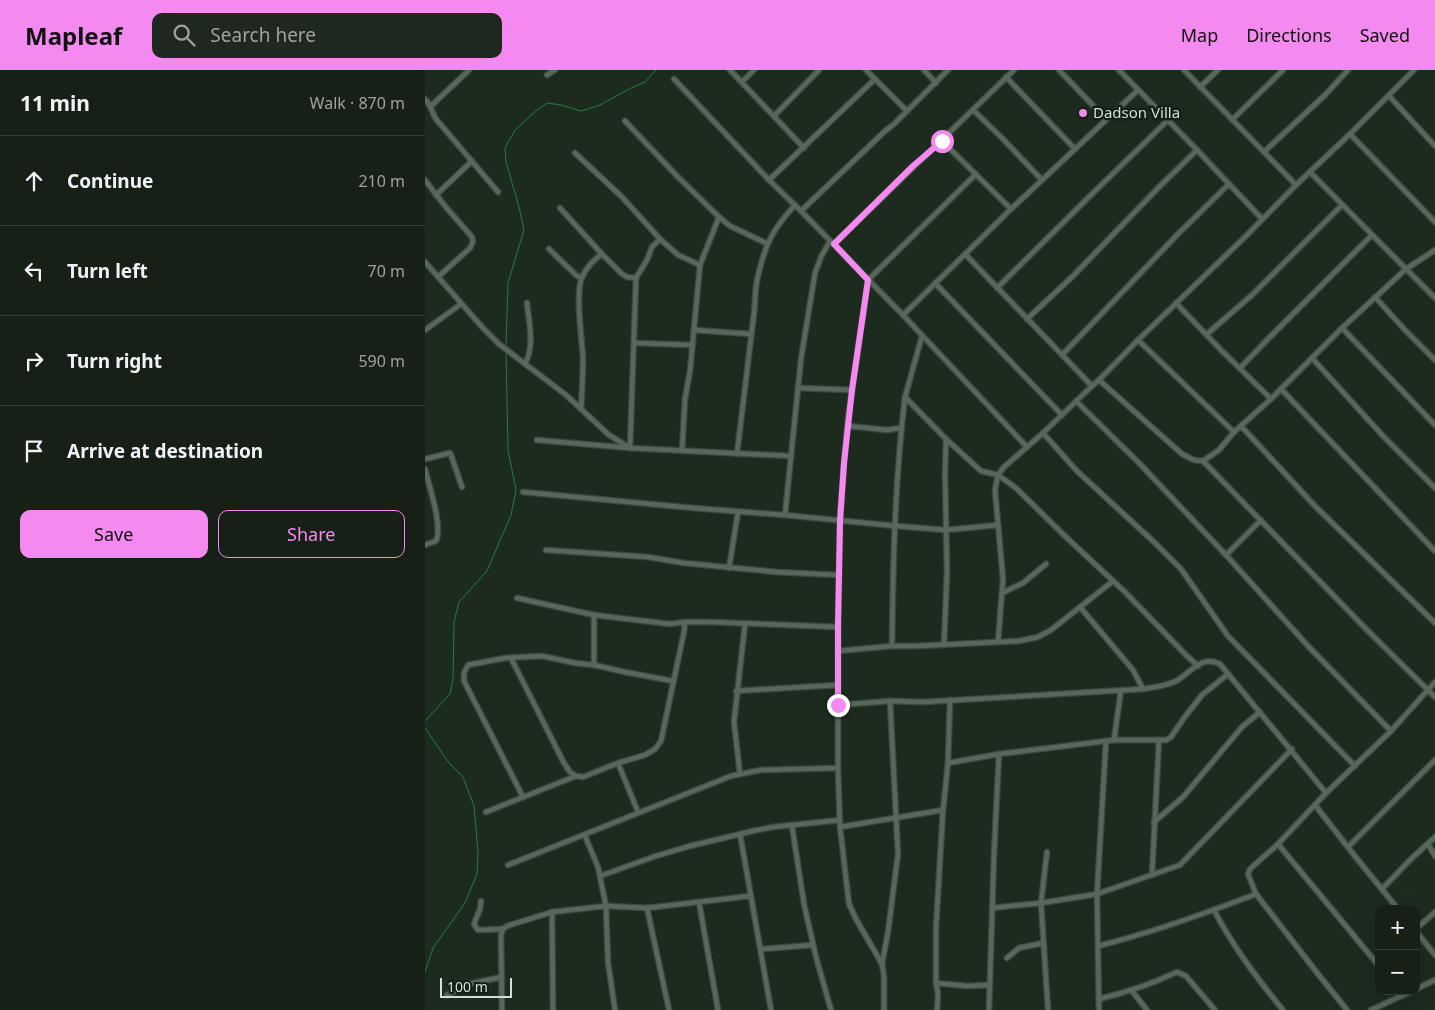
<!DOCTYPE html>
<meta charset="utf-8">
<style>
body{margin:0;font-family:"Noto Sans",sans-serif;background:#1f2820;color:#f1f3f6}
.controls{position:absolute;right:15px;bottom:15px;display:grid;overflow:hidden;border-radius:10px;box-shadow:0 5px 20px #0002}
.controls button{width:45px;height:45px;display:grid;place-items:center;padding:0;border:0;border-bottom:1px solid #353e36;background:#162017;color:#f1f3f6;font:25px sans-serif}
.scale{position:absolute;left:15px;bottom:12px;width:72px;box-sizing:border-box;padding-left:5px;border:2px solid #d6dfd7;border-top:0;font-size:14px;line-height:18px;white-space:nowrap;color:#d6dfd7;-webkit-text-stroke:4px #132115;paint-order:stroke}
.stop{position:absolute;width:15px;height:15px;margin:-11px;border:4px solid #f489ef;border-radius:50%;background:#fff}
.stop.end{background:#f489ef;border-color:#fff;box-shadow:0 1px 5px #0008}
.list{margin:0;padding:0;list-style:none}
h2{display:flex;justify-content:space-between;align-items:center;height:65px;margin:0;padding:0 20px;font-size:21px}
h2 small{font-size:16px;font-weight:400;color:#9ea3a1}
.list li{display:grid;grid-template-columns:32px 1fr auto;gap:15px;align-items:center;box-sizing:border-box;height:90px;padding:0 20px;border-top:1px solid #353e36}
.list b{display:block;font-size:19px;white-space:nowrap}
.list em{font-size:16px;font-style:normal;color:#9ea3a1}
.actions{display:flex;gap:10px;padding:15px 20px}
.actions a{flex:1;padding:11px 0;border:1px solid #f489ef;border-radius:10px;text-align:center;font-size:18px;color:#f489ef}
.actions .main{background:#f489ef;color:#111}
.icon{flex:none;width:28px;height:28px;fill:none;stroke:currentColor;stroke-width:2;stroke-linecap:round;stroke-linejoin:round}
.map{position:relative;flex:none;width:1010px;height:940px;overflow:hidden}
header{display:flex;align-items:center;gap:30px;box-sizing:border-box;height:70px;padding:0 25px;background:#f489ef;color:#111}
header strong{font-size:24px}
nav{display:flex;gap:28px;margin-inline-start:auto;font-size:18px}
.search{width:350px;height:45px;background:#1f2820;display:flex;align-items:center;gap:12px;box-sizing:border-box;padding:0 18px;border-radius:10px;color:#9ea3a1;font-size:19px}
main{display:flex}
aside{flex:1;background:#162017}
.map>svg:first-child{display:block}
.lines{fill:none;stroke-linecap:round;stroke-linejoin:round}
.stream{stroke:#257b3d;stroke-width:1}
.minor-casing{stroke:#3c483e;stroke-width:7}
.minor{stroke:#576759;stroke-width:4.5}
.route{stroke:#f489ef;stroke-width:6}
.poi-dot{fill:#f489ef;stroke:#132115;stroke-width:2}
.labels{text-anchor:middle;stroke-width:5;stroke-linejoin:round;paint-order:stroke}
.poi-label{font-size:15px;fill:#d6dfd7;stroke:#132115;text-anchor:start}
</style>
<header>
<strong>Mapleaf</strong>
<div class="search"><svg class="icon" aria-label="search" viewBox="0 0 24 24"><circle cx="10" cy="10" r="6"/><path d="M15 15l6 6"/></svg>Search here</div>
<nav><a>Map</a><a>Directions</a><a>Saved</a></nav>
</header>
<main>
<aside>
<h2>11 min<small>Walk · 870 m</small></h2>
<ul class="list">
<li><svg class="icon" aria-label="ahead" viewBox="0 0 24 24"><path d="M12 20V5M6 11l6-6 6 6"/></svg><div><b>Continue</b></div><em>210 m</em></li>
<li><svg class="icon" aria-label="left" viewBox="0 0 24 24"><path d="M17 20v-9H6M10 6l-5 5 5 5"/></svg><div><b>Turn left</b></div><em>70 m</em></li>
<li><svg class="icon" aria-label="right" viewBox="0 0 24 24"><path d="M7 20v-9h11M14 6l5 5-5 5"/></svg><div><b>Turn right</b></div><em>590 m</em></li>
<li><svg class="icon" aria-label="arrive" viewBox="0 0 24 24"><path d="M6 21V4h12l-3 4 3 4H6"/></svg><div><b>Arrive at destination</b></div></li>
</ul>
<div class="actions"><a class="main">Save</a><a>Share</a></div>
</aside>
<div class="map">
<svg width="1010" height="940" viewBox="0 0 1010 940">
<rect width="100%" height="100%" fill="#1d2b1f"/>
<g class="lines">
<g class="stream">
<path d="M81 276 83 213 99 160 94 137 81 92 80 78 90 60 112 40 122 33 136 35 156 41 175 35 206 18 220 12 231 0"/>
<path d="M0 651 25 624 28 610 29 552 34 532 62 501 86 445 91 420 83 380 81 282"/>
<path d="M0 658 24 693 38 707 49 736 53 783 52 804 40 833 8 878 0 902"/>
</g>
<defs>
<g id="minor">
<path d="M305 0 379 78"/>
<path d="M441 0 482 41"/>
<path d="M499 0 511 13"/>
<path d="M634 0 681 49"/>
<path d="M694 0 772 80 837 149"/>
<path d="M759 0 871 115"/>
<path d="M122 5 130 0"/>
<path d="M581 7 650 79"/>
<path d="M249 9 344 110 376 141 459 62 469 54 523 0"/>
<path d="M317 12 329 0"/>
<path d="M775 17 793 0"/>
<path d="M964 26 1010 76"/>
<path d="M0 29C6 35 7 42 11 49L73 122"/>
<path d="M6 36 44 0"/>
<path d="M548 40 576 67 617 110"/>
<path d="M349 46 394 0"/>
<path d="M807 50 858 0"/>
<path d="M200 51 252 106 294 147 305 156 343 174"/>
<path d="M925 64 1010 152"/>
<path d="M517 71 586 139"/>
<path d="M839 82 901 24 923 0"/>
<path d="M150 83 197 127 235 169 253 185 275 195"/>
<path d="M0 110 20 136 47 167 48 172 45 178 13 207"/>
<path d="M344 110 450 9"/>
<path d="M11 125 47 91"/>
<path d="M135 138 177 184 196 203 202 207 211 208 222 190 227 177 235 169"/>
<path d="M376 141 478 245 602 377"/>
<path d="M409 174 589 0"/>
<path d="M124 179 152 206 157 208"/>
<path d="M1010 180 981 199 1010 228"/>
<path d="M540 184 667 316"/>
<path d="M0 192 58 258 74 274 141 325 184 365 205 378 211 208"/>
<path d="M510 213 637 345"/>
<path d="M572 218 667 124 743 50"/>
<path d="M950 227 980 260 1010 290"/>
<path d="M751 233 796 280 846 329"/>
<path d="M478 245 586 139 600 126 713 20"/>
<path d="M602 249 648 206 734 117 772 80"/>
<path d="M917 258 1010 355"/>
<path d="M0 260 36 234"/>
<path d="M270 260 325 264"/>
<path d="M782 264 827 225 917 135"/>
<path d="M497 266 480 327 521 369 556 401 573 405 591 418 642 468 700 522 761 585 773 596"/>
<path d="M713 270 809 362"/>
<path d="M209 273 268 275"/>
<path d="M637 285 753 164 804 114"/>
<path d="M887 288 958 366 1010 418"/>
<path d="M100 294C110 275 104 254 102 233"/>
<path d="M815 298 841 271 947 165"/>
<path d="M674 310 757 384 769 390 778 391 794 380 809 362 846 329 917 258 981 199 885 102"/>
<path d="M373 318 427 320"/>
<path d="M856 319 1010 481"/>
<path d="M651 331 714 393 801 485 883 576 966 661"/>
<path d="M156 339C157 322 158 305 158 288 157 269 150 223 157 207 162 197 168 190 177 184"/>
<path d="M423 356 462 360 476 358"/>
<path d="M816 356 890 436 1010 553"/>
<path d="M618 363 652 401 729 472 756 499 803 566 930 696"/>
<path d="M112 370 205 378 366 386 360 445"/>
<path d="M257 381 260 329 265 301 275 195 294 147"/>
<path d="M312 384C318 337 323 290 329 243 330 235 330 226 331 217 333 203 337 189 342 176 348 160 359 147 370 135"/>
<path d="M366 386 376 289 390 203 396 187 405 171"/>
<path d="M0 389 25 383 26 385 37 417"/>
<path d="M778 391 944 562 1010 627"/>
<path d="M0 399C4 416 18 456 11 471L0 475"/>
<path d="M98 422 268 438 360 445 471 456 521 460 573 455"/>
<path d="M121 480 223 487 259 493 351 502 414 505"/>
<path d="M801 485 836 450"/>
<path d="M304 498 313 442"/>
<path d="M577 523 598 513 621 494"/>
<path d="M92 528 169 545 245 554 260 552H285L413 557"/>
<path d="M655 537 708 600 718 619"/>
<path d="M573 572 578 509 570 420 573 405 578 398 618 363 667 316 674 310 713 270 821 166 871 115 925 64 989 0"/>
<path d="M519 575 522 502 520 404 521 369"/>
<path d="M467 576C468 493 470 409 480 327"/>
<path d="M413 581 467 576H492L594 571 613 567 626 560 688 511"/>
<path d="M86 588 139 693 145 702 151 706 158 707 193 693 220 685 230 679 236 671 259 562 260 552"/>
<path d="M169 595V545"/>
<path d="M311 621 412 615"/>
<path d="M413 635 465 631 498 632 718 619C730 617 743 616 753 610 767 601 777 585 795 594L901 723"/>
<path d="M689 670 696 620"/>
<path d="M193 693 213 742"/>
<path d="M523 693 574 684 689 670H741L746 667 759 648 777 625 803 604"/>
<path d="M315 704 309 652 320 554"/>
<path d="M98 727 39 611V603L43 595 80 588 117 586 150 593 169 595 200 602 248 611"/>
<path d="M890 735 929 785 973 839"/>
<path d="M518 740 523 693 525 630"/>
<path d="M61 742 151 706"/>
<path d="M729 752 758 727 817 657 835 642"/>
<path d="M367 756 379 834 391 887 406 940"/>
<path d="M415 757 518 740 511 858V913L513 924 512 940"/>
<path d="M315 764 346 940"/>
<path d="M160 766 173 797 181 836 183 892 190 940"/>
<path d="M853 774 954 896"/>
<path d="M1003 774 1010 786"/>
<path d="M923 777 1010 690"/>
<path d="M622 782 616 833 623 940"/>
<path d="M83 795 306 706 336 700 413 698"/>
<path d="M727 805 734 670"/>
<path d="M175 806 231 786 265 776 328 761 348 757 415 750"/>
<path d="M957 819 986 789 1010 767"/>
<path d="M56 831 55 839 49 854 53 860 78 859"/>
<path d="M274 832 293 940"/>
<path d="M222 838 244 940"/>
<path d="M567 838 616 833 672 824 755 795 867 679"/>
<path d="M789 840C808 877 832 908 858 940"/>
<path d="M127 842 128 940"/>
<path d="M991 859 1010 842"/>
<path d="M991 861 1010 885"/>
<path d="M673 876C726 863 779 844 831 824"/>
<path d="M336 879 388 875"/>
<path d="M582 888 594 878 618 873"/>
<path d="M457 894 463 862 473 784 465 631"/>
<path d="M511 913 542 916 564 915"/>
<path d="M991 919 1010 910"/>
<path d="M707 921 722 940"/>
<path d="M22 925 44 914 77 907"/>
<path d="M674 929C703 922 725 915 752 902L761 906 790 940"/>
<path d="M77 940 76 865 78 859 82 856 127 842 181 836 222 838 325 826"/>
<path d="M459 940V906L457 894 431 849 424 834 415 757 413 698V557L415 451 419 393 423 348 443 210 551 104"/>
<path d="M564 940 569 784 574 684"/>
<path d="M674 940 672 824 681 671"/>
<path d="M922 940 893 904 831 824 823 804 825 799 853 774 901 723 966 661 1010 612"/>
<path d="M946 940 987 921"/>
</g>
</defs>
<use href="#minor" class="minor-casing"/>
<use href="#minor" class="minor"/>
</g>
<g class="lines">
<path class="route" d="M413 635V557L415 451 419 393 427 320 443 210 409 174 488 96 517 71"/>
</g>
<circle class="poi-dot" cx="658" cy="43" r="5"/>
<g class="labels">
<g class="poi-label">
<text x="668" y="48">Dadson Villa</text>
</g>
</g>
</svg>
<div class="controls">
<button>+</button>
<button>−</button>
</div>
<div class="scale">100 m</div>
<div class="stop" style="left:517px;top:71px"></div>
<div class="stop end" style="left:413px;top:635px"></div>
</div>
</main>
